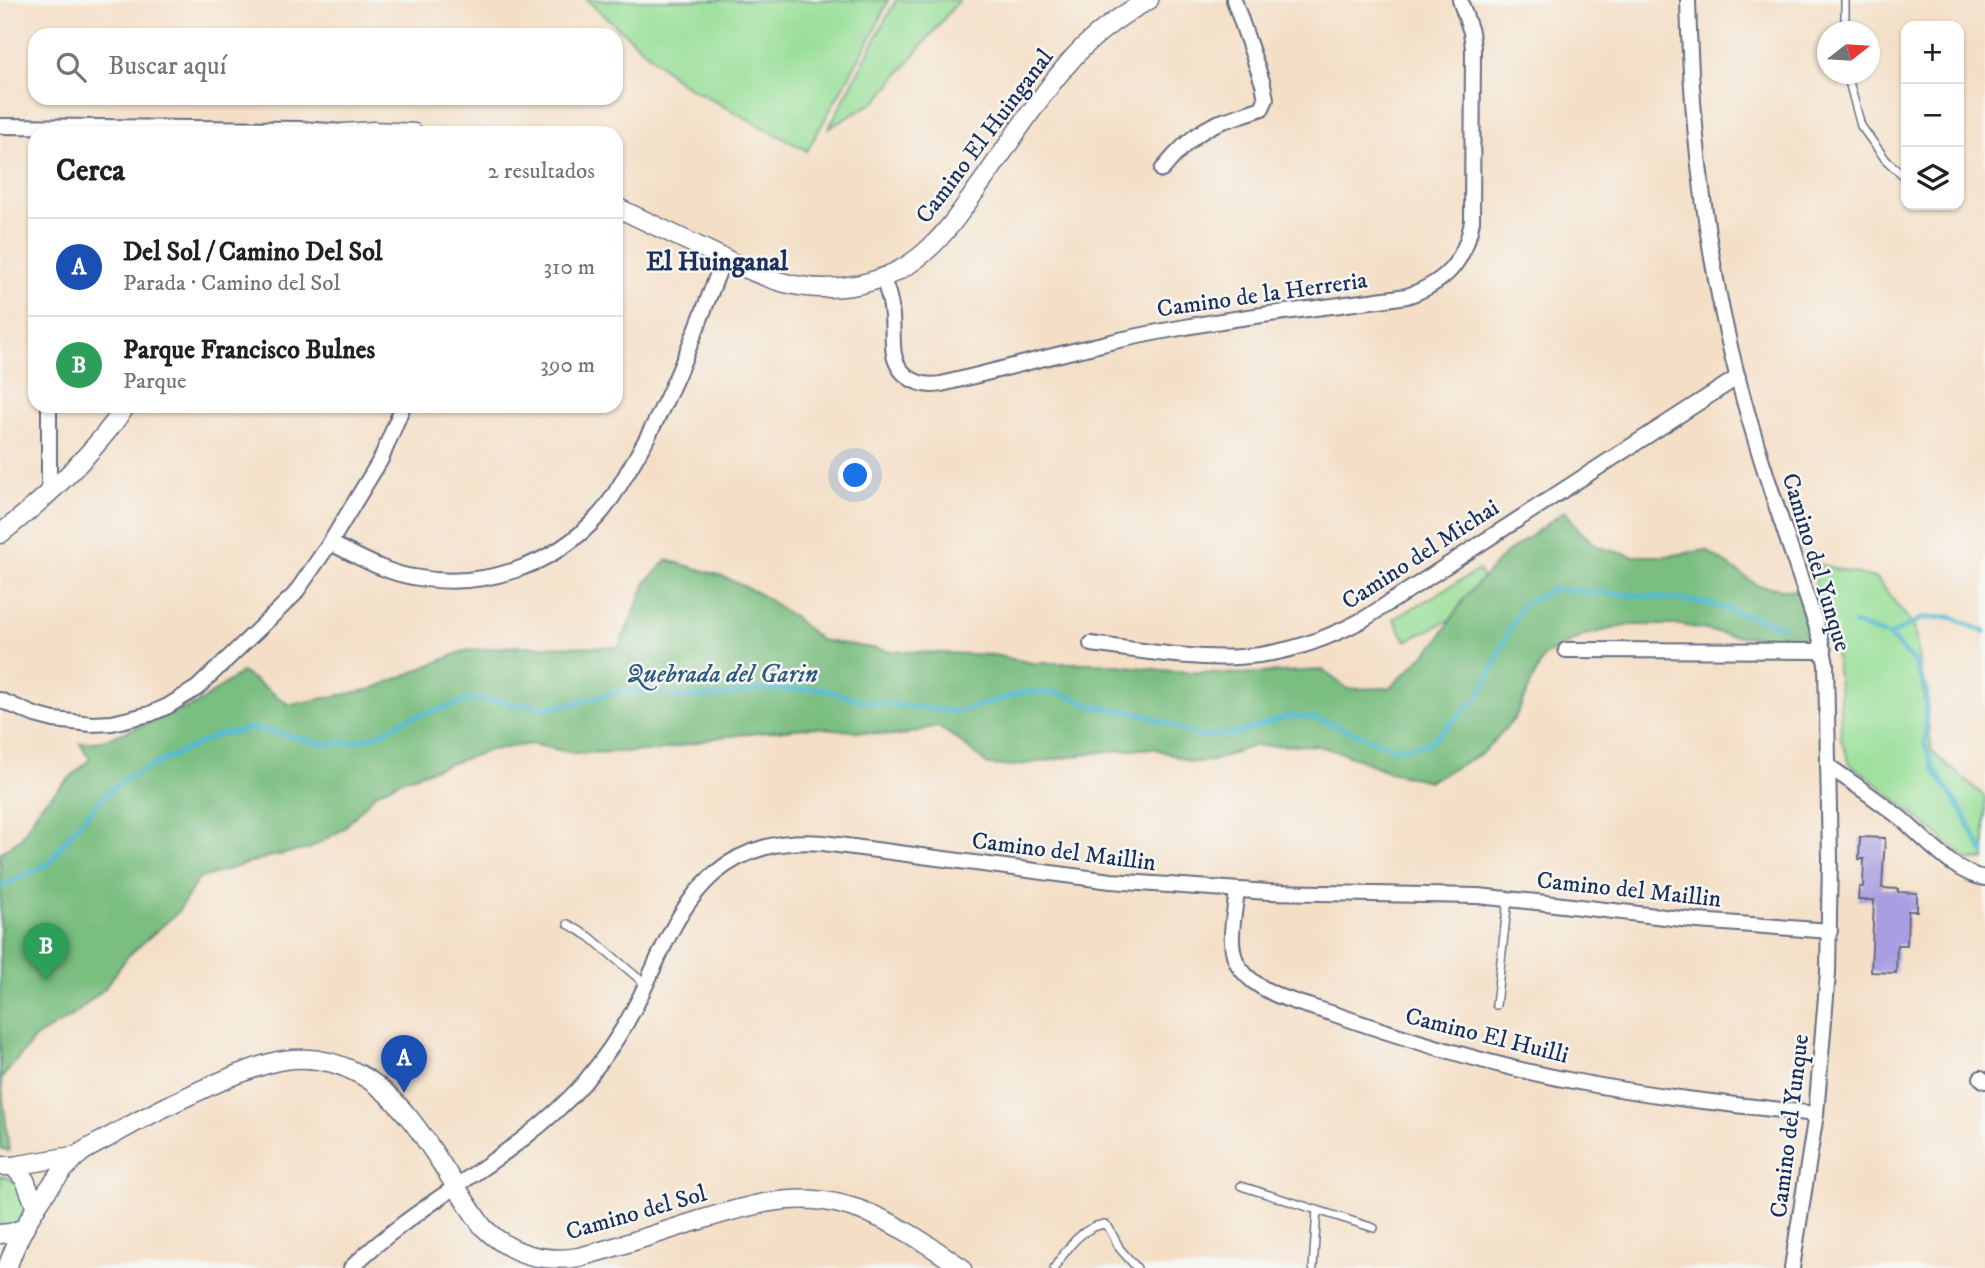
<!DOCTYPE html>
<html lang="es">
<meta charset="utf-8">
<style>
body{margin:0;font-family:"IM FELL DW Pica",serif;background:#f6f6f6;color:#202124}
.controls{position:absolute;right:21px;top:21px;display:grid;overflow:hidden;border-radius:14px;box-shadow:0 2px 5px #0004}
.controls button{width:63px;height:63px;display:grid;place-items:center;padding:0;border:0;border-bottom:2px solid #e0e0e0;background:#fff;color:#202124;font:35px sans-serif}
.compass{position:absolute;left:1817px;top:21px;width:63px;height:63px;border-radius:50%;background:#fff;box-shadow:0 2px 5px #0004;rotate:73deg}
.you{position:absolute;left:856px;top:476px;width:24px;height:24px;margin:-18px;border:5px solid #fff;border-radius:50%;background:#1a73e8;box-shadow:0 0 0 10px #1a73e833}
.badge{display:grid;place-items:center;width:46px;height:46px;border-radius:50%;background:#b5179e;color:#fff;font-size:23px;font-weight:700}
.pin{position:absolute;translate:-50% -58px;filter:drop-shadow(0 2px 4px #0008)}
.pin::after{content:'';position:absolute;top:37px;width:24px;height:21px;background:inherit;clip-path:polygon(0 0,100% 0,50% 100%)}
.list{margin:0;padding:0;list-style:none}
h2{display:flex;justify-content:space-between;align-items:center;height:91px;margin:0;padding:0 28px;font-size:30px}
h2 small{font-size:23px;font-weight:400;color:#757577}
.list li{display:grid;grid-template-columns:46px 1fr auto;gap:21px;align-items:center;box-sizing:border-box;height:98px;padding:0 28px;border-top:2px solid #e0e0e0}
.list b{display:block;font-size:26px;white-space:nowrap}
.list p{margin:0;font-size:23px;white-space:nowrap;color:#757577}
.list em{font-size:23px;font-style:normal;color:#757577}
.icon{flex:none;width:38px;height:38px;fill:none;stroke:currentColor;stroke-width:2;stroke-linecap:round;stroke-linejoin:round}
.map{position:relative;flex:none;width:1985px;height:1268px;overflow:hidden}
.search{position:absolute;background:#fff;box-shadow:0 2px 5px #0004;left:28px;top:28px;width:595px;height:77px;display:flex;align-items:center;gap:18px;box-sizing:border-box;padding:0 24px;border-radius:21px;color:#757577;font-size:26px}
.panel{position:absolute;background:#fff;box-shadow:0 2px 5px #0004;left:28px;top:126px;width:595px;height:287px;border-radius:21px}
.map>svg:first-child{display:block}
.green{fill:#99df98;stroke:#5a877b;stroke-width:2}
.forest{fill:#7abe80;stroke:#4a766f;stroke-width:2}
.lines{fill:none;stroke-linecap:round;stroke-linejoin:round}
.stream{stroke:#54bad2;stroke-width:5}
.building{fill:#a89ee1}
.service-casing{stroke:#676d82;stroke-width:10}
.minor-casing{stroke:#676d82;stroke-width:18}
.tertiary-casing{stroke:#676d82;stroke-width:21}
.service{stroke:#fff;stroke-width:7}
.minor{stroke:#fff;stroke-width:14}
.tertiary{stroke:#fff;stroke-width:18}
.labels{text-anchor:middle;stroke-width:5;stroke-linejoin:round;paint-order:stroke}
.street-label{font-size:24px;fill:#1b2f5e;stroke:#f6f6f2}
.neighbourhood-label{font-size:26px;font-weight:bold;fill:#1b2f5e;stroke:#f6f6f2}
.water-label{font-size:26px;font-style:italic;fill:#2c5981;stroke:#f6f6f2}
</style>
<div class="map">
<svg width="1985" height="1268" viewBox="0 0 1985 1268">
<rect width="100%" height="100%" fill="#f6f6f2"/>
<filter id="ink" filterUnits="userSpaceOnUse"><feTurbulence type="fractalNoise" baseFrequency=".0143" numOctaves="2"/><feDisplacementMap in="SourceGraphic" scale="14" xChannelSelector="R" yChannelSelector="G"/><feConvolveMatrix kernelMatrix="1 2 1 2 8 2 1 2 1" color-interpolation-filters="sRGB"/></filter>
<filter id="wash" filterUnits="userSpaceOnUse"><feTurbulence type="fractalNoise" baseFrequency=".00686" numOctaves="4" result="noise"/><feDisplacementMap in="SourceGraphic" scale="28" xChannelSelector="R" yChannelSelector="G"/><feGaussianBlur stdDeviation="1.57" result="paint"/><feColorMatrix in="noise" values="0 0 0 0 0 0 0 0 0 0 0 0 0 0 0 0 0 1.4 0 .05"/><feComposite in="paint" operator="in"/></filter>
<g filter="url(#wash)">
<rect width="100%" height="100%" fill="#f4dfc6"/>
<g class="green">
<path d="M587 0H888L875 30 807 151 681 83Z"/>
<path d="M896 0H959L878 100 829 128Z"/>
<path d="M1809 562 1877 579 1914 627 1932 752 1985 797V859L1968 860 1865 774 1850 764 1841 739 1840 694 1834 644Z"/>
<path d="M1479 570 1491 600 1406 641 1394 619Z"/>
<path d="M0 1176C29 1179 42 1225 0 1227Z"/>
</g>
<path class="forest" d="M1565 511 1580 531 1598 547 1632 556H1666L1706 550 1759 586 1797 591 1808 641 1729 635 1682 625H1628L1585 635 1544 656 1515 718 1483 753 1429 781 1390 772 1343 753 1314 745 1252 746 1213 761 1191 762 1154 748 1101 752 1013 766 988 765 958 740 937 726 899 736 814 727 720 737 658 751 573 753 531 744 491 750 404 779 376 793 343 829 309 849 268 857 198 879 178 912 128 956 105 988 75 1014 35 1038 1 1079 9 1151 0 1148V853L21 838 40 806 90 759 80 743 102 741 197 704 242 672 290 705 372 689 464 651 517 646 619 647 647 581 667 560 722 576 760 594 792 616 820 640 890 651 993 655 1032 663H1098L1172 671 1238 674 1323 670 1348 689 1390 688 1437 642 1465 597 1504 555Z"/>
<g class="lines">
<g class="stream">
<path d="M1854 624 1889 636 1914 662 1927 690 1925 744 1933 768 1963 813 1984 853"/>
<path d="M1889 636 1923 618 1951 617 1985 632"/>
<path d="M0 887 50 863 66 839 99 801 126 778 217 735 255 728 324 744 353 742 378 735 407 719 473 699 548 707 573 704 621 691 655 693 680 697H711L758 690 823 689 862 701 957 712 1025 692 1060 693 1092 706 1143 714 1202 737 1234 734 1289 716 1315 718 1397 749 1428 744 1481 695 1501 648 1521 606 1552 589 1645 596 1706 603 1782 626"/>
</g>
</g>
<g id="blocks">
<path class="building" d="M1860 837 1885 838 1882 888 1898 889V892L1917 893V911H1908L1907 945H1897L1896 973 1871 972 1874 900H1858L1859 887H1863L1864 859H1859Z"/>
</g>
</g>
<g filter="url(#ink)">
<use href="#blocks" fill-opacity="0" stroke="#676d82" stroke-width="2"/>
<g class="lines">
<defs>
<g id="service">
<path d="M1845 0V32"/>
<path d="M1847 74 1861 126 1886 160 1906 178"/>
<path d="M568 924 590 937 645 984"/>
<path d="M1496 1005 1508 899"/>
<path d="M1241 1186 1374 1228"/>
<path d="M1054 1268C1067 1249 1080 1228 1104 1224L1109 1228 1120 1249 1137 1268"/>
<path d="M1313 1268 1317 1210"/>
</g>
<g id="minor">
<path d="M1688 0C1691 127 1706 256 1738 379 1761 466 1792 551 1820 637L1826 664 1830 858 1828 973 1816 1114 1792 1268"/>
<path d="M0 126 300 129 345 132"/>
<path d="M1162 170C1178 151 1196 131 1220 122 1234 117 1249 113 1262 108L1266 99 1263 84 1234 0"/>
<path d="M882 278C888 290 891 302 892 316 893 328 892 342 894 355 899 377 920 388 941 384 1021 365 1099 342 1180 328 1255 314 1331 307 1407 296 1445 283 1465 262 1472 221L1473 48 1471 32 1460 0"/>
<path d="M49 495V406"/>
<path d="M330 543C356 555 383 572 413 577 481 590 554 567 600 514 614 498 623 479 634 461 672 397 697 327 724 258"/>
<path d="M1091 644C1197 658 1264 674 1364 619L1738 377"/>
<path d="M1566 650 1824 651"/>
<path d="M0 700 35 715 54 720 92 724 112 723 150 714 168 706 197 688 294 595 330 543 381 459 403 406"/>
<path d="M1828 766C1852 782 1876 799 1898 816 1923 836 1954 874 1985 878"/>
<path d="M1237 890C1235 914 1225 947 1240 968 1260 996 1304 1004 1334 1014 1414 1042 1495 1067 1579 1082 1657 1097 1737 1105 1816 1114"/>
<path d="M1981 1078 1985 1081"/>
<path d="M351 1268C422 1198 516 1159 583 1084 603 1060 622 1033 636 1005 659 960 675 908 714 874 746 847 782 840 823 843L1111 881 1269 892 1478 896 1546 903 1698 921 1830 931"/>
</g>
<g id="tertiary">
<path d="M343 133 374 131 414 133"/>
<path d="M616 207C650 223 683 239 717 255 739 265 761 277 785 283 833 295 888 285 925 252 948 232 964 207 982 182 1010 143 1035 102 1066 66 1089 38 1117 17 1149 0"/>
<path d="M0 534C48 497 91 457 126 406"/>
<path d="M0 1166H13L79 1155"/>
<path d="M13 1166 25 1180 36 1208"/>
<path d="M0 1234 10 1233 25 1228"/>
<path d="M7 1268C21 1227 46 1186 77 1156 86 1148 99 1143 109 1137 151 1113 194 1092 238 1074 253 1069 268 1062 284 1060 311 1056 338 1062 361 1075 414 1104 447 1179 483 1227 510 1254 542 1263 579 1257 619 1247 658 1233 697 1221 746 1206 793 1191 844 1205 887 1216 926 1243 962 1268"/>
</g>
</defs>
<use href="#service" class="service-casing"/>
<use href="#minor" class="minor-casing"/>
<use href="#tertiary" class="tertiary-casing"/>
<use href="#service" class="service"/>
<use href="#minor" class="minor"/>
<use href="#tertiary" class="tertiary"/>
</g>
</g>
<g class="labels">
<g class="street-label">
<text transform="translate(984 136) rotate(-53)" y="8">Camino El Huinganal</text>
<text transform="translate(1262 294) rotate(-8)" y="8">Camino de la Herreria</text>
<text transform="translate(1420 554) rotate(-33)" y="8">Camino del Michai</text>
<text transform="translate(1817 562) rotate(73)" y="8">Camino del Yunque</text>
<text transform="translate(1064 851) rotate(7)" y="8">Camino del Maillin</text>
<text transform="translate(1629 889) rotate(6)" y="8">Camino del Maillin</text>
<text transform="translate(1487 1035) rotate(14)" y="8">Camino El Huilli</text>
<text transform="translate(1789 1126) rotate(-83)" y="8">Camino del Yunque</text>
<text transform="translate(636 1212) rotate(-16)" y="8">Camino del Sol</text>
</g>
<g class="neighbourhood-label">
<text x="717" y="270">El Huinganal</text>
</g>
<g class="water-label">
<text x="722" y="682">Quebrada del Garin</text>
</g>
</g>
</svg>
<div class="controls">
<button>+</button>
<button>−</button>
<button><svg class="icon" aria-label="layers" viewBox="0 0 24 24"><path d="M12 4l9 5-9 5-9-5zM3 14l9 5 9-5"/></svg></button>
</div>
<svg class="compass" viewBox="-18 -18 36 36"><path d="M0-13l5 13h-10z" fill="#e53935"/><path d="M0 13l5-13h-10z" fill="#757577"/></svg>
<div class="you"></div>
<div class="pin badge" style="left:404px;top:1093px;background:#1a4fb4">A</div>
<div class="pin badge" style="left:46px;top:981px;background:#2e9e5b">B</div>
<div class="search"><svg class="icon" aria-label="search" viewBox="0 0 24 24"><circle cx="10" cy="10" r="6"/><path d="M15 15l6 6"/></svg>Buscar aquí</div>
<section class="panel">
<h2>Cerca<small>2 resultados</small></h2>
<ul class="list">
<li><span class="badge" style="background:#1a4fb4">A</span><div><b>Del Sol / Camino Del Sol</b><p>Parada · Camino del Sol</p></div><em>310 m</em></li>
<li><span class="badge" style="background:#2e9e5b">B</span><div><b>Parque Francisco Bulnes</b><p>Parque</p></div><em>390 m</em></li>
</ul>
</section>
</div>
